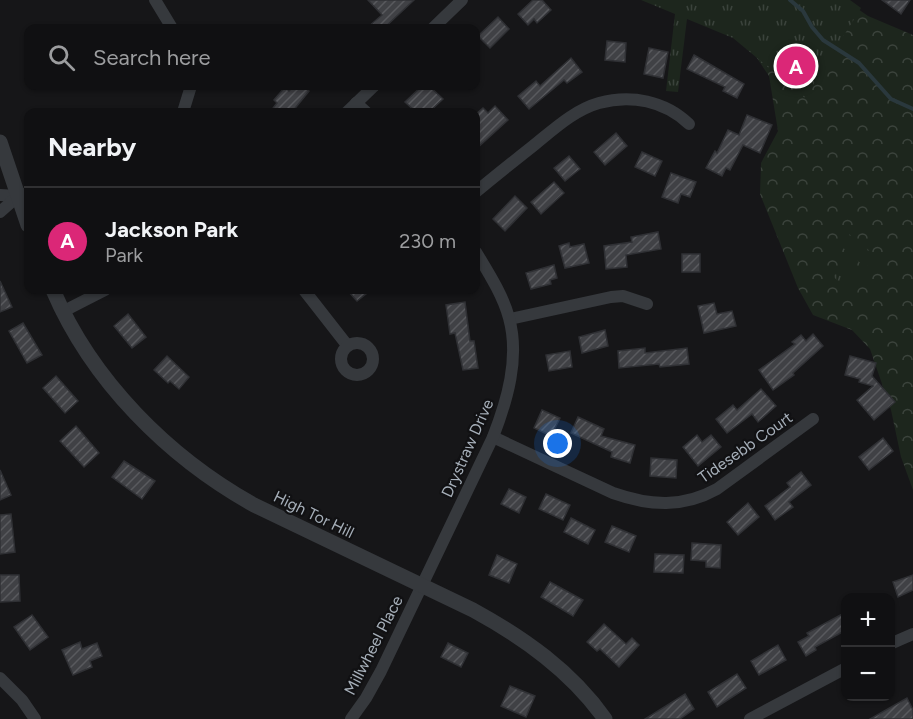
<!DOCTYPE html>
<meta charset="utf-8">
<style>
body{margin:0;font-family:Figtree,sans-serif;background:#1e1e20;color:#f1f3f6}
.controls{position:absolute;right:18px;bottom:18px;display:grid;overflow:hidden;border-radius:12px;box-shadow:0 2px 4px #0004}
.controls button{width:54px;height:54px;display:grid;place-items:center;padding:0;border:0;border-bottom:2px solid #303032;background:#101012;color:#f1f3f6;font:30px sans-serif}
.you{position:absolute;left:558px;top:444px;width:21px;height:21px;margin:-15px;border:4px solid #fff;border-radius:50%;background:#1a73e8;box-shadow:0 0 0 9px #1a73e833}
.badge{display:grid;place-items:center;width:39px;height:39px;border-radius:50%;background:#db2777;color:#fff;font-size:20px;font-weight:700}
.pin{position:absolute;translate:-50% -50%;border:3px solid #fff;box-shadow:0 2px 6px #0006}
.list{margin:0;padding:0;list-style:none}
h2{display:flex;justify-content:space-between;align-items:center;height:78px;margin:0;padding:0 24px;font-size:26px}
h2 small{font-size:20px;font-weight:400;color:#9c9d9f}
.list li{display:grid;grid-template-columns:39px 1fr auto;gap:18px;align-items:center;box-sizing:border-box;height:108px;padding:0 24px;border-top:2px solid #303032}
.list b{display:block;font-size:22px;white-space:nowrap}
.list p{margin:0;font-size:20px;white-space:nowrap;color:#9c9d9f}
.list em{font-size:20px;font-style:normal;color:#9c9d9f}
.icon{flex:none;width:33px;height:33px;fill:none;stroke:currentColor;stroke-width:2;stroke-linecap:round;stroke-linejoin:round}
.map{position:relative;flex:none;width:913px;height:719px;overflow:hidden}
.search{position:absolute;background:#101012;box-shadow:0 2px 4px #0004;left:24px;top:24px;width:456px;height:66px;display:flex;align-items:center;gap:15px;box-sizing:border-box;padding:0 21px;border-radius:12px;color:#9c9d9f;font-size:22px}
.panel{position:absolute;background:#101012;box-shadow:0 2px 4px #0004;left:24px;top:108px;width:456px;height:186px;border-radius:12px}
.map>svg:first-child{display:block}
.forest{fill:url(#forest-crowns)}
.park{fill:url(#park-tufts)}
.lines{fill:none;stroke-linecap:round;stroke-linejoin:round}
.stream{stroke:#2a383d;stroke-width:4}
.building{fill:url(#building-hatch);stroke:#2f3034;stroke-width:1.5}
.minor{stroke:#36393d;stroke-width:12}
.tertiary{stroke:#36393d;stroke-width:15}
.labels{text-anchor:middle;stroke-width:4.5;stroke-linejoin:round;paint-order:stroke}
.street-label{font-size:16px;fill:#a6afb9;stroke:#111113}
</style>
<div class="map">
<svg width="913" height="719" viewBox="0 0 913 719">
<defs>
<pattern id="forest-crowns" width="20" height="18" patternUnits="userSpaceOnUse" patternTransform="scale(1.5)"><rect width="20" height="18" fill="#1d261d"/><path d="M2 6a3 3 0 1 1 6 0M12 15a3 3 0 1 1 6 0" fill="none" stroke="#3b433c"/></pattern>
<pattern id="park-tufts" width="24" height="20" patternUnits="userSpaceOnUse" patternTransform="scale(1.5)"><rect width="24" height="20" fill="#1d261d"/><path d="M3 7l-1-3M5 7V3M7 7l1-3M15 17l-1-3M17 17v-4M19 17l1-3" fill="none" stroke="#3b433c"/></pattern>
<pattern id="building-hatch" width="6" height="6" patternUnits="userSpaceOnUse" patternTransform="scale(1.5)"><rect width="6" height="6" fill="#404145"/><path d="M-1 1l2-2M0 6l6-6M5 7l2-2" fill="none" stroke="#595a5e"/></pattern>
</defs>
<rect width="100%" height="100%" fill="#161618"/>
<path class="forest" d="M845 0 868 16 913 35V490L901 457 891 410 870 349 852 330 813 315 798 288 760 194 761 163 778 131 769 76 748 45Z"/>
<g class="park">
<path d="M641 0H850L861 8 805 98 733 38 687 19 678 92 666 91 675 14Z"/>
<path d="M849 234 876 256 866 268 840 245Z"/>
<path d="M844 265 858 279 846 290 833 276Z"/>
</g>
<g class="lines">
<path class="stream" d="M790 0 803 11 812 27 823 40 859 63 891 99 913 109"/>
</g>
<g class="building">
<path d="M368 0H414L384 28H367L382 15Z"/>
<path d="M533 0H542L551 10 537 23 534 19 528 25 518 14Z"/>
<path d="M882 0H910L901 14Z"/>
<path d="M498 17 509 29 490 48 478 36Z"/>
<path d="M607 41 626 43 625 62 605 60Z"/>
<path d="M649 48 668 52 663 78 644 74Z"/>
<path d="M694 55 744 84 737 98 723 91 725 87 687 69Z"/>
<path d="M571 58 582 72 567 83 564 80 529 109 518 96 536 81 540 86Z"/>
<path d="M294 86H303L309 91 292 112H270L277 103 274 100 285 87 289 91Z"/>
<path d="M422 86H429L443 99 429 112H416L405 102Z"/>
<path d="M495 106 508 120 476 149V114L483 108 488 113Z"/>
<path d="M747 115 772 125 760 153 743 145 730 170 726 168 722 176 706 168 715 151 717 153 728 130 739 135Z"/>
<path d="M616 133 627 146 605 165 594 152Z"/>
<path d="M642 152 662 161 655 176 635 167Z"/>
<path d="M569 156 580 169 565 181 554 168Z"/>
<path d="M671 173 696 182 690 197 681 194 678 203 662 197Z"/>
<path d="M554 182 564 193 541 214 531 202Z"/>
<path d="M515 196 527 208 505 231 493 219Z"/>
<path d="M658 232 661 249 626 255 627 267 606 269 604 246 632 242 631 237Z"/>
<path d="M569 243 570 247 584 244 589 263 565 268 559 246Z"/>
<rect x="682" y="254" width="18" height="18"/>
<path d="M554 265 557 278 550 280 551 284 531 289 526 273Z"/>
<path d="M0 281 12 307 0 312Z"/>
<path d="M347 290H371L357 301Z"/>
<path d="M465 302 470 341H474L478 368 463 370 455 333 450 334 446 305Z"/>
<path d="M714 303 717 314 732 311 736 326 704 333 698 306Z"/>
<path d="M128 314 146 337 132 348 114 326Z"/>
<path d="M23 323 42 355 27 363 9 331Z"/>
<path d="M605 330 608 346 582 353 579 337Z"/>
<path d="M813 334 823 346 793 373 794 375 773 390 759 370 795 344 792 342 801 335 806 341Z"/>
<path d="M645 348V353L687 348 689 364 660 367 659 364 619 368 618 351Z"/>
<path d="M570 351 572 367 549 371 546 355Z"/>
<path d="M167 356 189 377 179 389 170 381 168 383 154 370Z"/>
<path d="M850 356 876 363 872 376 895 402 874 420 857 400 873 386 859 382 860 379 845 375Z"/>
<path d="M56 376 78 401 65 413 43 388Z"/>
<path d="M761 389 776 406 758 422 752 414 727 433 716 419 733 405 737 410Z"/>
<path d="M542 410 560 418 551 436 534 428Z"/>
<path d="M578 417 604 429 601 436 635 445 630 463 611 457 612 452 571 433Z"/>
<path d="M76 426 99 453 84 467 60 441Z"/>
<path d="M697 435 702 442 711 435 721 447 698 466 683 447Z"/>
<path d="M883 438 893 451 869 470 859 457Z"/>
<path d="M651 458 677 460 676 478 650 476Z"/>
<path d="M124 461 155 481 142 499 112 477Z"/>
<path d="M0 470 11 495 0 500Z"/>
<path d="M801 472 811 485 789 502 793 507 775 520 765 506 790 487 787 483Z"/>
<path d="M509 489 526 497 519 513 501 504Z"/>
<path d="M546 494 570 505 563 520 539 509Z"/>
<path d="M748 503 759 517 738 535 727 522Z"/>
<path d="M11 514 15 552 0 554V515Z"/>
<path d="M571 518 595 530 588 544 564 532Z"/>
<path d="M612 526 636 536 629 552 605 542Z"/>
<path d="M692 543 721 545 720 568 706 567V561L691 560Z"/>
<path d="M655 554 684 555 683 573 654 572Z"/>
<path d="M497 555 517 564 509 583 489 575Z"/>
<path d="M0 575H19L20 601 0 602Z"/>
<path d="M913 575V590L898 597 893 582Z"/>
<path d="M550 582 583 600 573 616 541 597Z"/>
<path d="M846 612V630L815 647 816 650 806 656 798 642 809 636 807 633Z"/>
<path d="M32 615 48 637 30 650 14 627Z"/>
<path d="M604 624 626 644 632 638 639 645 619 667 600 649 597 651 587 642Z"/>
<path d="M80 642 82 649 97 643 102 656 90 661 92 667 73 675 62 650Z"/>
<path d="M448 643 468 653 461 667 441 657Z"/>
<path d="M778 645 786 660 759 675 751 661Z"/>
<path d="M737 674 746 688 717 707 708 692Z"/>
<path d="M510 686 535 696 526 717 501 706Z"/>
<path d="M685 694 694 709 680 719H645Z"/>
<path d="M907 698 913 710V719H870Z"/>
</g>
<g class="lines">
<g class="minor">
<path d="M155 0 172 28"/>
<path d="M433 28 462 0"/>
<path d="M356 103 366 112"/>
<path d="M183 112 191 86"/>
<path d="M347 112 374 86"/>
<path d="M476 192C495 176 514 161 533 146 553 130 574 110 599 103 631 94 665 101 689 124"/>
<path d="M0 195 18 196"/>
<path d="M0 212 18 196 28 193"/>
<path d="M304 290 347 345"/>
<path d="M62 312 105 290"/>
<path d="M510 319 611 297 623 296 647 304"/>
<circle cx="357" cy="359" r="16"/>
<path d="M493 437 613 493C650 506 683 508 717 489L813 419"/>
<path d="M890 644 913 634"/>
<path d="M0 678 22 700 35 719"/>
<path d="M351 719 366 698 381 671 493 437C507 401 520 358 509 318 503 295 488 272 476 252"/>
<path d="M750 719 846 668"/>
</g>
<g class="tertiary">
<path d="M0 142 28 225"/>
<path d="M53 290C92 381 168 457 254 505L473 610C524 638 571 671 605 719"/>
</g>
</g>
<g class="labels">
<g class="street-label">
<text transform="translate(745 447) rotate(-35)" y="6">Tidesebb Court</text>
<text transform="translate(467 448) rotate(-66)" y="6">Drystraw Drive</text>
<text transform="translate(314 514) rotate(26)" y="6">High Tor Hill</text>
<text transform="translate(373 645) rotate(-63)" y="6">Millwheel Place</text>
</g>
</g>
</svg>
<div class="controls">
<button>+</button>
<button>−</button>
</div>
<div class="you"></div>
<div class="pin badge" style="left:796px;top:66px">A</div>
<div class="search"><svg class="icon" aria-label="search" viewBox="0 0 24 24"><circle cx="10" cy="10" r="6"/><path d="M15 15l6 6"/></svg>Search here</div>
<section class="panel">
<h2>Nearby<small></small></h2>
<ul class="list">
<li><span class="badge">A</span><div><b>Jackson Park</b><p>Park</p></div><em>230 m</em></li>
</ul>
</section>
</div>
